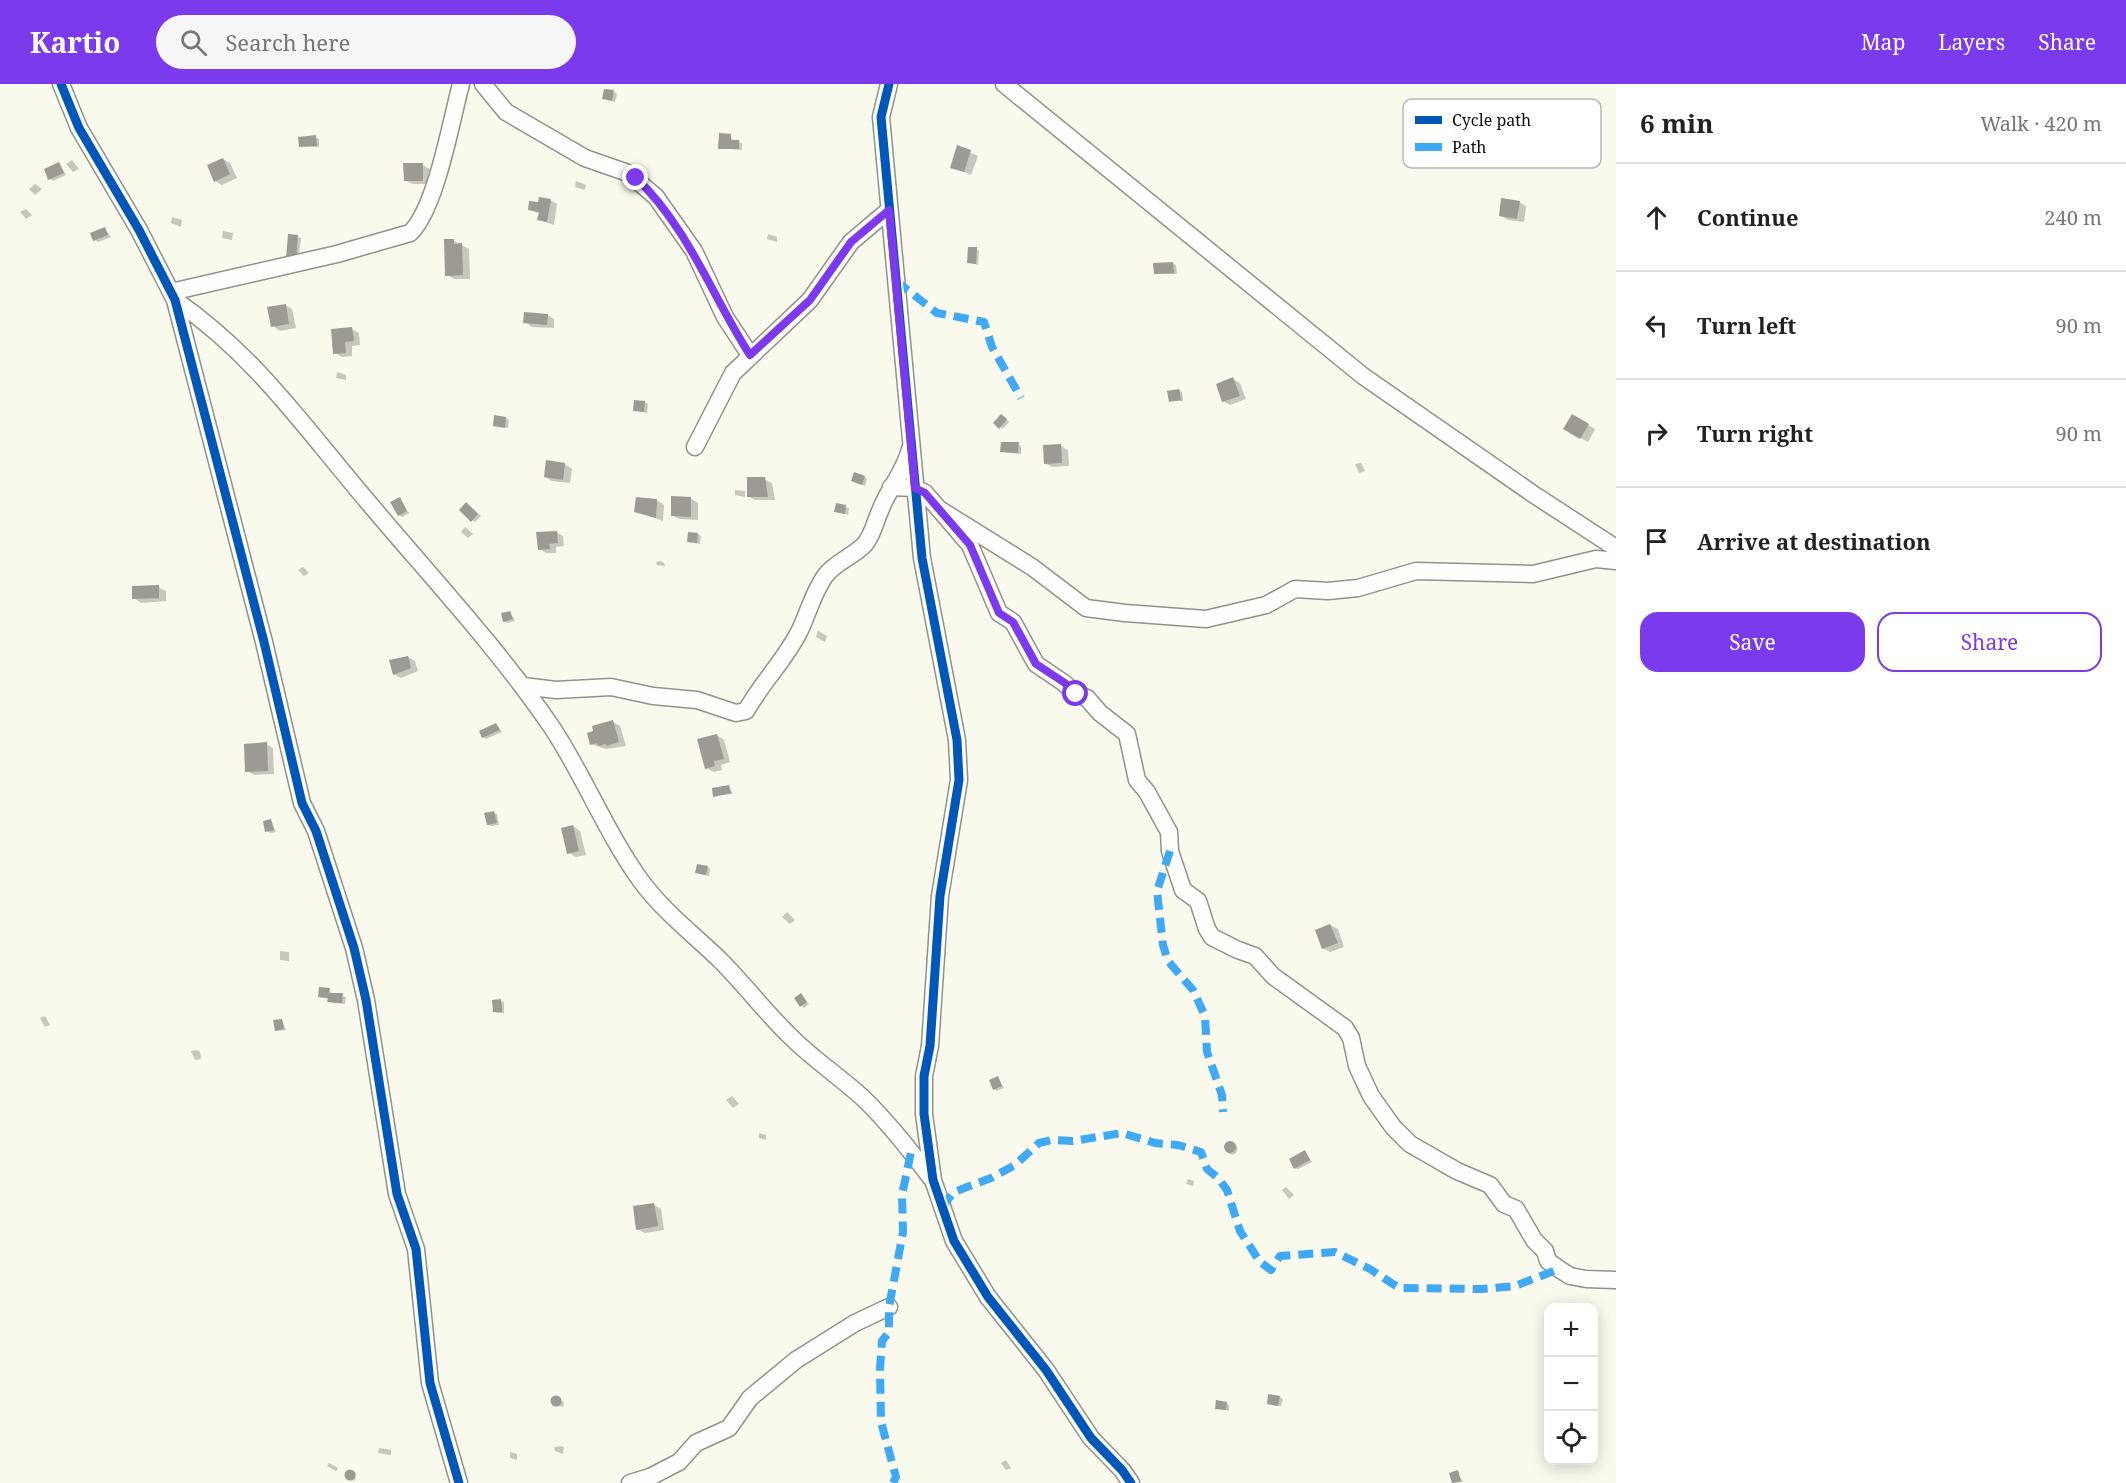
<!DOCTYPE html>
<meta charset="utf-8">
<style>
body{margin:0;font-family:"Noto Serif",serif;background:#f6f6f6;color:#222}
.controls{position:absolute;right:18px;bottom:18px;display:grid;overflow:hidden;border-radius:12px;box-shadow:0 3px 15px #0003}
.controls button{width:54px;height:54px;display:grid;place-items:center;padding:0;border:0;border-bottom:2px solid #e0e0e0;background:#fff;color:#222;font:30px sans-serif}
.stop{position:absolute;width:18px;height:18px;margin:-14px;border:4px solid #7c3aed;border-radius:50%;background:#fff}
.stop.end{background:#7c3aed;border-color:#fff;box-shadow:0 2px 6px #0008}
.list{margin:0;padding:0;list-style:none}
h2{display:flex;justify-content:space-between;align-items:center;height:78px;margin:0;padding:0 24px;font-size:26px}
h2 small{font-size:20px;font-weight:400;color:#767676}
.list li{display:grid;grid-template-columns:39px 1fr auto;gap:18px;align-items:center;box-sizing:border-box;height:108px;padding:0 24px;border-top:2px solid #e0e0e0}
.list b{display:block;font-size:22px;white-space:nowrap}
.list em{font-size:20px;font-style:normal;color:#767676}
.actions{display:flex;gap:12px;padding:18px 24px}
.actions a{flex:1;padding:14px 0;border:2px solid #7c3aed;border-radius:18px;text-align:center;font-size:21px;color:#7c3aed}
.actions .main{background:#7c3aed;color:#fff}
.icon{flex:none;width:33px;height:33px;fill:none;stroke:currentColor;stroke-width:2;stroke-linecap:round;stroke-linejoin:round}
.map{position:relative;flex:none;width:1616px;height:1399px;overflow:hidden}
header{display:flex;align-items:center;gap:36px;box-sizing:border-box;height:84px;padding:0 30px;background:#7c3aed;color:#fff}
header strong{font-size:28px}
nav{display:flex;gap:33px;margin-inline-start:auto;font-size:21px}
.search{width:420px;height:54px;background:#f6f6f6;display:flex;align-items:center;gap:15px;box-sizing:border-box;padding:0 21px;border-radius:33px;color:#767676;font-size:22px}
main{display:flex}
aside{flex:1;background:#fff}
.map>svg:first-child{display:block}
.shadow{fill:#0003}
.building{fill:#9c9a93}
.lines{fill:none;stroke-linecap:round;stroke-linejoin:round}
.minor-casing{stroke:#92928c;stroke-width:19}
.minor{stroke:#fefefc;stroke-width:16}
.quiet{stroke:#3fa9f5;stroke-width:8;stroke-dasharray:15 8;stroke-linecap:butt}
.cycleway-casing{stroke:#fff;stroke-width:13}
.cycleway{stroke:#0057b8;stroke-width:9}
.route{stroke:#7c3aed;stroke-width:8}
.key{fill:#fff;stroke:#b6b6b6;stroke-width:1.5}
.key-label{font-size:16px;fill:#0a0a0a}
</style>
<header>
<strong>Kartio</strong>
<div class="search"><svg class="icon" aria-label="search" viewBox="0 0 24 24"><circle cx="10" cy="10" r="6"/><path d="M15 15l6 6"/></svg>Search here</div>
<nav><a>Map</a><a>Layers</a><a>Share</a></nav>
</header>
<main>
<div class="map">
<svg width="1616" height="1399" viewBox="0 0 1616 1399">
<rect width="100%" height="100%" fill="#f9f9ed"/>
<g class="shadow">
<path d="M614 8 617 10 615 18 604 14Z"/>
<path d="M730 51 733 57 742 59V66L720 64Z"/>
<path d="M315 53 319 55V63L300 62Z"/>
<path d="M958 63 978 72 971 91 952 83Z"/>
<path d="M223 75 230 79 237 94 222 101 215 97Z"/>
<path d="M72 76 79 85 73 88 66 80Z"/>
<path d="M59 79 66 91 53 97 50 95Z"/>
<path d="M423 81 430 85V100H412L405 96Z"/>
<path d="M576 97 586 101 585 106 575 103Z"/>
<path d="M35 100 42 105 35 111 29 105Z"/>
<path d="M550 116 557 120 554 141 539 136 540 130 529 125Z"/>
<path d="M1519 118 1526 122 1524 138 1508 136 1501 132Z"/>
<path d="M26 125 32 131 26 135 20 128Z"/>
<path d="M172 133 182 136 181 143 171 139Z"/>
<path d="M105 145 111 153 98 158 95 156Z"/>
<path d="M223 147 233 149 232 156 222 154Z"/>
<path d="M768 150 777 153V158L767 155Z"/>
<path d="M298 153 301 154 298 177 290 176Z"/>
<path d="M453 156 469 165 470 195H454L447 191Z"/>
<path d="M976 165 979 167 978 181 969 178Z"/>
<path d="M1173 179 1176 181 1177 190H1155Z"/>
<path d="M285 221 292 225 296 244 280 247 273 242Z"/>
<path d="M547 231 554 235V244L532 243 525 238Z"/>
<path d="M352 245 359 249 360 261 352 262V272L342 273 335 269Z"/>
<path d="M337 288 346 291V296L336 294Z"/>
<path d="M1233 295 1240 299 1246 315 1230 321 1223 317Z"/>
<path d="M1179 306 1182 308 1183 317H1170Z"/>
<path d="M645 318 648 320 647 329 634 326Z"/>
<path d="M1572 332 1595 345 1588 358 1565 345Z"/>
<path d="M1004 333 1009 338 1003 345 995 339Z"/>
<path d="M506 334 509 336 508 344 494 341Z"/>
<path d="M1018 360 1021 362V370L1002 368Z"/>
<path d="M1061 362 1068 366 1069 382 1052 383 1045 379Z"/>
<path d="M1361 379 1365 387 1359 389 1355 380Z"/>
<path d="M565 380 572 385 570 399 552 397 545 393Z"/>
<path d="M864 393 867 395 865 402 856 398Z"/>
<path d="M764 395 772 399 775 416H755L748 412Z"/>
<path d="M735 406 745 407V413L735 411Z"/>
<path d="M673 414 691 415 698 419V436L679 435 672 431Z"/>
<path d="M399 415 409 429 402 433 399 431Z"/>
<path d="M637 415 657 416 664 421 663 437 636 427Z"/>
<path d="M837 421 849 424 848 431 836 427Z"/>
<path d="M470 422 481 432 475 438 472 436Z"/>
<path d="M465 443 473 450 468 454 461 448Z"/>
<path d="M556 448 563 452 564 462 556 463V469H546L539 465Z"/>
<path d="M698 450 701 452 700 460 688 458Z"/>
<path d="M661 477 664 479 665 482 657 481 656 478Z"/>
<path d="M303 483 309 489 304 492 298 486Z"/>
<path d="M158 503 166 507V517L141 519 134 514Z"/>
<path d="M510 528 515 537 507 539 504 537Z"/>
<path d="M818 547 827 552 825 558 816 553Z"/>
<path d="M408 573 415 577 418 587 401 594 394 590Z"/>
<path d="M613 638 620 642 626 662 606 665 591 660Z"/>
<path d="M496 640 502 648 486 655 483 653Z"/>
<path d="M717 651 724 656 730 678 721 681 722 686 714 688 706 684Z"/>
<path d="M266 660 273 664 274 690 254 691 247 687Z"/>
<path d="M729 703 733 710 715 712Z"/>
<path d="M494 729 497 730 499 741 491 742 488 740Z"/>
<path d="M271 737 276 748 270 749 267 747Z"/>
<path d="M573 742 580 747 586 771 576 773 569 769Z"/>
<path d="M707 783 710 785 709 792 700 790Z"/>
<path d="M787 828 795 836 790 840 782 833Z"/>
<path d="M1330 841 1338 845 1344 863 1330 868 1323 864Z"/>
<path d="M280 867 289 868V877L280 876Z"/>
<path d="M329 905 332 910 346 913 345 920 332 919 329 915 319 913Z"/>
<path d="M801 911 809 920 804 924 796 915Z"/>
<path d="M501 917 504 918V929H497L494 928Z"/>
<path d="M45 932 50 941 45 943 40 934Z"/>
<path d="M282 936 286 946 279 947 276 946Z"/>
<path d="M197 966 200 968 201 975 195 976 191 967Z"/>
<path d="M998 994 1004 1004 997 1007 994 1005Z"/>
<path d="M732 1012 739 1020 733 1024 726 1016Z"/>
<path d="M759 1049 766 1051V1056L759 1054Z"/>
<circle cx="1232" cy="1065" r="5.5"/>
<path d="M1305 1068 1312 1078 1298 1085 1295 1084Z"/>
<path d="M1188 1095 1194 1097 1193 1102 1186 1100Z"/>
<path d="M1286 1103 1294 1111 1289 1115 1282 1106Z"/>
<path d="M654 1121 661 1125 664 1146 645 1149 637 1145Z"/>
<path d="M1280 1313 1283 1315 1281 1322 1271 1321Z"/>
<path d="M554 1314 564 1318 563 1323 554 1321Z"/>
<path d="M1226 1319 1229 1321V1327L1216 1324Z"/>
<path d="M561 1362 564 1363 563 1370 555 1367 554 1363Z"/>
<path d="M379 1364 391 1366V1371L378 1369Z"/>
<path d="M510 1368 517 1370V1376L510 1374Z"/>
<path d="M1006 1376 1011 1384 1006 1386 1001 1379Z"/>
<path d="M329 1379 338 1384 336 1387 327 1382Z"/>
<path d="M348 1387 356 1389 355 1397 347 1394Z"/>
<path d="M1457 1388 1463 1398 1454 1399 1453 1398Z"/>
</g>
<g class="building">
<path d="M604 5 614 6 612 17 602 15Z"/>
<path d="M719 49 731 50V56H739V65H718Z"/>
<path d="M316 51 317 62 299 63 298 53Z"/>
<path d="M957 61 971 66 964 88 950 84Z"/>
<path d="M223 74 230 90 214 98 207 81Z"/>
<path d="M59 78 64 89 48 96 44 85Z"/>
<path d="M403 79H423V97H404Z"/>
<path d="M539 113 551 115 547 138 537 136 539 128 528 126 529 117 538 118Z"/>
<path d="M1501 114 1520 117 1517 135 1499 132Z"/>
<path d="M105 143 108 151 93 157 90 149Z"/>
<path d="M288 150 298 151 296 176 286 175Z"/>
<path d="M444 155H454V160L462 159 463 191 445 192Z"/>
<path d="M968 163H977L976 180 967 179Z"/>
<path d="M1173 178 1174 189 1154 190 1153 179Z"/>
<path d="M286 220 289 240 271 243 267 223Z"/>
<path d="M524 228 548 230 547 241 523 239Z"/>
<path d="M352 243 354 257 345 258 346 269 333 270 331 245Z"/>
<path d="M1233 293 1240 312 1222 318 1216 300Z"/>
<path d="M1179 305 1181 316 1169 318 1167 307Z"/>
<path d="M634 316 645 317 644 328 633 327Z"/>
<path d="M1001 330 1007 335 999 345 993 339Z"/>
<path d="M1572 330 1589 340 1580 355 1563 345Z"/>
<path d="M494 331 506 333 505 344 493 342Z"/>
<path d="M1001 358H1019L1018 369 1000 368Z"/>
<path d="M1061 360 1062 379 1044 380 1043 361Z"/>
<path d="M546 376 565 379 563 396 544 393Z"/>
<path d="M854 388 865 392 862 401 851 397Z"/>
<path d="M747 393H765L768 413H747Z"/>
<path d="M671 412 691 413V433L671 432Z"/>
<path d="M400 413 407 427 398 432 390 418Z"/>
<path d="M636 413 657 415 656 434 634 428Z"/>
<path d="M466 418 478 430 471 438 459 426Z"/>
<path d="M836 419 846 421 845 430 834 428Z"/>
<path d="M557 447 558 459 549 460 550 465 538 466 536 448Z"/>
<path d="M688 448 698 449 697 459 687 458Z"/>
<path d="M159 501V514L132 515V502Z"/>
<path d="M510 527 513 535 503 538 501 529Z"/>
<path d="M408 572 411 584 393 591 389 576Z"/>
<path d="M613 636 619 658 606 662V660L598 662 597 659 590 661 587 649 593 647 592 642Z"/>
<path d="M496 639 500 646 482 654 479 647Z"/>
<path d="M717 650 724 675 714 677 715 682 705 685 697 655Z"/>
<path d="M267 658 268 687 245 688 244 660Z"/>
<path d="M729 701 731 709 713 713 712 704Z"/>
<path d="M494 727 497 739 487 741 484 729Z"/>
<path d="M271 735 274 746 265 748 263 737Z"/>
<path d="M573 741 579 767 567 770 561 744Z"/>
<path d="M697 780 708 782 706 791 695 789Z"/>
<path d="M1330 840 1338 859 1322 865 1315 846Z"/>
<path d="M319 903 330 904 329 909H343L342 919 327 918 328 914 318 913Z"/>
<path d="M801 909 807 918 800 923 794 914Z"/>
<path d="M501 915 502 928H493L492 916Z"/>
<path d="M282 935 284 945 275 947 273 936Z"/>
<path d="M998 992 1002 1002 993 1006 989 996Z"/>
<circle cx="1230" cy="1063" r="6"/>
<path d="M1305 1066 1310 1076 1294 1085 1289 1075Z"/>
<path d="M654 1119 658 1142 636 1146 633 1122Z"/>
<path d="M1268 1310 1280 1312 1278 1322 1267 1320Z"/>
<circle cx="556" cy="1317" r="5.5"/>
<path d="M1216 1316 1227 1318 1226 1326 1215 1325Z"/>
<circle cx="350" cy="1391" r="5.5"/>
<path d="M1458 1386 1461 1397 1452 1399 1449 1389Z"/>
</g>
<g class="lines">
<defs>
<g id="minor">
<path d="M61 0 79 44 139 146 175 216 264 558 302 719 316 747 354 864 366 916 397 1110 416 1165 430 1299 459 1399"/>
<path d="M483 0 506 28 585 74 628 89 656 113 694 167 725 233 750 271"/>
<path d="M889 0 881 33 922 474 957 656 959 696 940 812 930 962 924 992V1030L933 1096 954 1157 988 1213 1046 1286 1091 1354 1122 1386 1131 1399"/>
<path d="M1004 0 1363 292 1536 412 1616 464"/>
<path d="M171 208 337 170 410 149C436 125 451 37 461 0"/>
<path d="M175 216C256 272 305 344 368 418 431 493 498 564 553 645 585 694 607 750 641 797 663 827 693 850 720 876 745 901 766 929 791 953 813 975 840 993 863 1014 888 1038 910 1066 931 1094"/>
<path d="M695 363 733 289 810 216 851 158 889 126"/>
<path d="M891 403 915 404 925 409 939 425 1032 483 1086 524 1125 529 1206 535 1266 521 1295 505 1328 507 1358 504 1416 487 1533 490 1596 475 1616 477"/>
<path d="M939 425 970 461 999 529 1013 538 1036 580 1064 599 1076 610 1087 614 1100 629 1127 650 1137 696 1147 708 1169 748 1170 767 1183 806 1198 817 1207 845 1212 853 1238 866 1255 872 1273 892 1345 944 1351 954 1357 982 1371 1012 1393 1043 1410 1060 1457 1087 1490 1101 1504 1120 1516 1125 1534 1156 1545 1167 1548 1177 1559 1185 1570 1192 1586 1195 1616 1196"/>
<path d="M523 602 556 606 611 603 653 612 697 616 736 629 746 627C762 598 786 575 800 546 809 527 813 509 825 492 836 477 853 473 865 460 873 450 875 438 880 427 888 405 905 387 910 365"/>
<path d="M630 1399 650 1393 679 1378 696 1359 729 1344 750 1314 796 1276 855 1239 889 1223"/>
</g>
</defs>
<use href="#minor" class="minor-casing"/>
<use href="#minor" class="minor"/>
<g class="quiet">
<path d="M896 197 937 229 984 238 992 263 1021 314"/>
<path d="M1170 767 1157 807 1163 861 1168 877 1193 906 1205 932 1207 968 1222 1011 1223 1028"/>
<path d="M942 1123 954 1108 991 1094 1015 1081 1039 1059 1052 1056 1073 1057 1122 1049 1155 1059 1178 1061 1201 1068 1207 1085 1218 1094 1227 1106 1240 1147 1260 1178 1271 1186 1280 1172 1335 1168 1370 1185 1399 1204 1481 1205 1515 1202 1559 1185"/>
<path d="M893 1399 896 1393 881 1338 880 1285 882 1257 889 1248V1223L903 1148 902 1111 911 1068"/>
</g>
<defs>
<g id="cycleway">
<path d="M61 0 79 44 139 146 175 216 264 558 302 719 316 747 354 864 366 916 397 1110 416 1165 430 1299 459 1399"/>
<path d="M889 0 881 33 922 474 957 656 959 696 940 812 930 962 924 992V1030L933 1096 954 1157 988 1213 1046 1286 1091 1354 1122 1386 1131 1399"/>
</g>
</defs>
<use href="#cycleway" class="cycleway-casing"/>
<use href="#cycleway" class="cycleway"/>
</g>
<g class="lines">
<path class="route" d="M636 94C688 143 712 212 750 271L810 216 851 158 889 126 915 404 925 409 970 461 999 529 1013 538 1036 580 1065 599 1076 610"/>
</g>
<rect x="1403" y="15" width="198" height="69" rx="9" class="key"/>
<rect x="1415" y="32" width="27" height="8" fill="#0057b8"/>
<rect x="1415" y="59" width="27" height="8" fill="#3fa9f5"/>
<g class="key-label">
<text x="1452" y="42">Cycle path</text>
<text x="1452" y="69">Path</text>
</g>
</svg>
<div class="controls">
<button>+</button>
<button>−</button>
<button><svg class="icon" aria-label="locate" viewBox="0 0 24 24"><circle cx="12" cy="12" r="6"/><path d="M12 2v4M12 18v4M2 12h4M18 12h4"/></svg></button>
</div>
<div class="stop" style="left:1076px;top:610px"></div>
<div class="stop end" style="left:636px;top:94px"></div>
</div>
<aside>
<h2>6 min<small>Walk · 420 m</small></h2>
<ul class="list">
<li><svg class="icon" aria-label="ahead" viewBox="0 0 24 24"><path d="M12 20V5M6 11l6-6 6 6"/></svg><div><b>Continue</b></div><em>240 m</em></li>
<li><svg class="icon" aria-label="left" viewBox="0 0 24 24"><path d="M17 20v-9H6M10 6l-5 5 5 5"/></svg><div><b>Turn left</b></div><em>90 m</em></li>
<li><svg class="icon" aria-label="right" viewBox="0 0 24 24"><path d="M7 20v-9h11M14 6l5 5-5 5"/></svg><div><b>Turn right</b></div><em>90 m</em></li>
<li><svg class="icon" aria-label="arrive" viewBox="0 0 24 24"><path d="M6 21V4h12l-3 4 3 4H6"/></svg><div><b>Arrive at destination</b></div></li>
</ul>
<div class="actions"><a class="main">Save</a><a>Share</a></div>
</aside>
</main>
